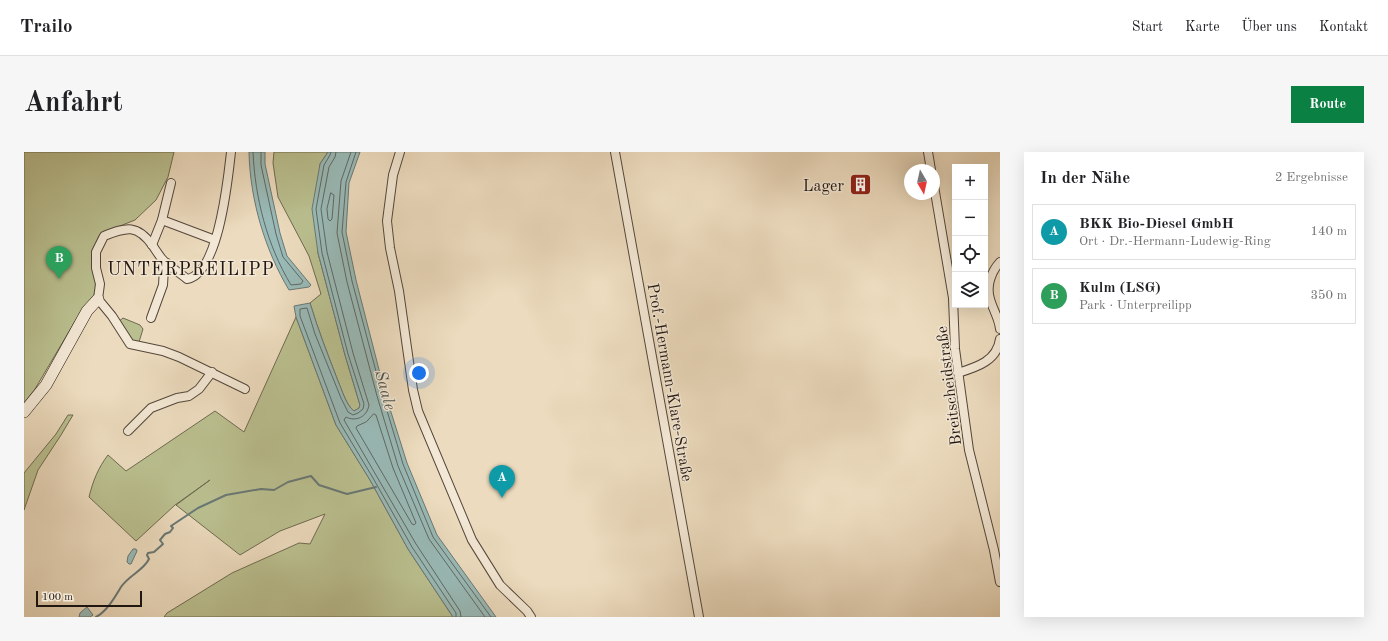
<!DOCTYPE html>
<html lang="de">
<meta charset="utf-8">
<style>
body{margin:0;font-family:"Old Standard TT",serif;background:#f6f6f6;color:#202124}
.controls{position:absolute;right:12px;top:12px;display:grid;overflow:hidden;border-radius:0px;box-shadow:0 4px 16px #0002}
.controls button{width:36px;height:36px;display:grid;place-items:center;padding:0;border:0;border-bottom:1px solid #e0e0e0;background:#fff;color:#202124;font:20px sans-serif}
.compass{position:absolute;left:880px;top:12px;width:36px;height:36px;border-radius:50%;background:#fff;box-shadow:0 4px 16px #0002;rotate:171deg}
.scale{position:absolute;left:12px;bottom:10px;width:106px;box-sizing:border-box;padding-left:4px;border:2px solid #221611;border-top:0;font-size:11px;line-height:14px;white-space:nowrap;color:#221611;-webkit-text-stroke:3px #f3e8d5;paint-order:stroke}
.you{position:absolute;left:395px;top:221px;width:14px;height:14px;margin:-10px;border:3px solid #fff;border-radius:50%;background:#1a73e8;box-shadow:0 0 0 6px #1a73e833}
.badge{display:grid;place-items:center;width:26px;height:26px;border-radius:50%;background:#0b8043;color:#fff;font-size:13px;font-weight:700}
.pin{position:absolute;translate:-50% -33px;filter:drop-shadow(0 1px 2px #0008)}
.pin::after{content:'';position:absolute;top:21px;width:14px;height:12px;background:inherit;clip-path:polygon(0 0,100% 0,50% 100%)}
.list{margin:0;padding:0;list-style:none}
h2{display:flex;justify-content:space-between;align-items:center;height:52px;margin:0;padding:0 16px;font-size:17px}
h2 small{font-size:13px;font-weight:400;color:#757577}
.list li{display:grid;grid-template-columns:26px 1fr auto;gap:12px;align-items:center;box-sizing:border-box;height:56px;margin:0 8px 8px;padding:0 8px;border:1px solid #e0e0e0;border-radius:0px}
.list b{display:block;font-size:15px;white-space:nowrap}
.list p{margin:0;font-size:13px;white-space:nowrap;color:#757577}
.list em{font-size:13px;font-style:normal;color:#757577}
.icon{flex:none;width:22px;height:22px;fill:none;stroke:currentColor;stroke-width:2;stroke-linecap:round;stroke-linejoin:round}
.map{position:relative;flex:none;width:976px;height:465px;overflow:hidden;border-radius:0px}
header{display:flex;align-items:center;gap:24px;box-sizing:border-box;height:56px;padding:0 20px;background:#fff;border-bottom:1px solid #e0e0e0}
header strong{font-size:19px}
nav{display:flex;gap:22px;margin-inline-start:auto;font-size:14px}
.intro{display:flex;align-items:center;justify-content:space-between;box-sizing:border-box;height:96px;padding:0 24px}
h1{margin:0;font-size:28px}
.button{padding:10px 18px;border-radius:0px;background:#0b8043;color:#fff;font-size:14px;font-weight:700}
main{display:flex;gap:24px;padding:0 24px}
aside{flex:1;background:#fff;border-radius:0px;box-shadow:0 4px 16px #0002}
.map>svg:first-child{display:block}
.green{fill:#babf8f;stroke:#6e6a50}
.water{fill:#99bab7;stroke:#697875}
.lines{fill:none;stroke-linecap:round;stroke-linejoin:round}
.shore{stroke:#5e6864;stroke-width:1}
.stream{stroke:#697875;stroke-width:2}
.street-casing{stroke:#54473c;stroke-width:10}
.secondary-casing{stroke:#221611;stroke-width:12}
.street{stroke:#f3e8d5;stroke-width:8}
.secondary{stroke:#f3e8d5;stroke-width:11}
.labels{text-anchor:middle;stroke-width:3;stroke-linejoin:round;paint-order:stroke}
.poi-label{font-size:16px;fill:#221611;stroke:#f3e8d5;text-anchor:end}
.street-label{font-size:16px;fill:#221611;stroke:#f3e8d5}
.water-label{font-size:17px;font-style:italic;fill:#4c4f4b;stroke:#f3e8d5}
.quarter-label{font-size:18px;letter-spacing:1px;fill:#221611;stroke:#f3e8d5}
</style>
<header>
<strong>Trailo</strong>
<nav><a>Start</a><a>Karte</a><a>Über uns</a><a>Kontakt</a></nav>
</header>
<div class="intro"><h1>Anfahrt</h1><a class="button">Route</a></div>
<main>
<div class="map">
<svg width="976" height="465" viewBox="0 0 976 465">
<rect width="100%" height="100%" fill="#ecdbbe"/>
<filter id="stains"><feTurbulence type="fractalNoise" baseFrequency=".005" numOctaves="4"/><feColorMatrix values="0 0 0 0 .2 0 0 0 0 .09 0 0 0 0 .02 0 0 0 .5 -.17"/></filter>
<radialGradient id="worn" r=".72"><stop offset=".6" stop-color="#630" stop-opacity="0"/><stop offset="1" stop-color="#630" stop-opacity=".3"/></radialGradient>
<g class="green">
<path d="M0 0H150L144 25 132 48 111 68 86 78 75 84 68 101 73 134 71 144 53 166 11 237 0 251Z"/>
<path d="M250 0H304L296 12 294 101 321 203 336 253 335 256 330 259C322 253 318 238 314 229 304 203 294 178 286 151L297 142 285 104 254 45 249 11Z"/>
<path d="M272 165 312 273 346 328 384 397 429 465H140L143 461 208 421 275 391 286 392 301 362 256 379 216 403 152 353 186 328 151 353 112 389 65 345C69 329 74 316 84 303L102 319 191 259 220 280Z"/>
<path d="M99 166 116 173 119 177 115 190 107 188 94 170Z"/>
<path d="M44 263H49L37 283 14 318 0 358V321L32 282Z"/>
</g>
<g class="water">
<path d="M225 0H241V12L256 81 263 104 287 133 285 135 265 138C241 98 226 48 225 0Z"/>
<path d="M304 0H336L325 31 322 80 332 128 361 241 383 311 413 383 472 465H429L384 397 346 328 312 273 272 165 270 154 286 151C294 178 304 203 314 229 318 238 322 253 330 259L335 256 336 253 321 203 294 101 288 57 296 12Z"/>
<path d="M109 397H112L113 399 107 412H105L103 410 104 404Z"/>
<path d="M63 455 69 463 66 465H55L56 461Z"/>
</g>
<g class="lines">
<g class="shore">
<path d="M229 0C231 46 243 93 267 133L277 132 279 129 259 105 252 82 237 13V0"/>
<path d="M307 0 306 3 300 13 292 57 298 101 324 202 340 252 339 257 334 261 329 263 324 260 317 246 291 182 283 156 276 157V164L316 271 349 326 388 395 432 461V465"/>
<path d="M312 0 311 5 305 15 297 57 303 100 329 201 345 253C343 265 332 270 322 265L320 268 392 392 436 459 437 465"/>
<path d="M327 0 317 29 313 81 323 130 353 244 374 314 405 387 461 465"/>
<path d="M332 0 322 30 318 80 328 129 358 242 379 312 409 385 467 465"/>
<path d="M307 41 310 43 308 67 306 69 304 67 303 57Z"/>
<path d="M350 262 352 263 369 316 392 371 390 373 388 372 332 276 333 274 342 270Z"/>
</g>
<path class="stream" d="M72 465C83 459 91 445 97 435 105 423 119 419 125 407L123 403 124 401 130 400 139 392 136 388 141 382 146 380 149 376 147 374 174 356 202 343 237 337 250 338 264 330 287 324 295 333 323 342 352 335"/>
<defs>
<g id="street">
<path d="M207 0C204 26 195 122 163 127 155 120 145 115 138 107 135 103 132 99 129 94 113 72 103 75 80 84L72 100V116L76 132 74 147 88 164 106 192 139 199 155 205 221 237"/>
<path d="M376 0 369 23 363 69 366 96 375 139 389 238 394 259 448 388 476 433 503 459 507 465"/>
<path d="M591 0 675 465"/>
<path d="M904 0 907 18"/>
<path d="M910 34 929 146 931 197 945 298 970 398 976 430"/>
<path d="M138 68 191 88"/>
<path d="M128 93 138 68 147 31"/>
<path d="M976 110C967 120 962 134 966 147 969 158 975 166 976 177"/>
<path d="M127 166 139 133 140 116 143 111"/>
<path d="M934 221C953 215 973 209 976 187"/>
<path d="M104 279 127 256 153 246 165 244 175 237 188 220"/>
</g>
<path id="secondary" d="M0 260 22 233 63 159 74 147"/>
</defs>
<use href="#street" class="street-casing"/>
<use href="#secondary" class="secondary-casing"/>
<use href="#street" class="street"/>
<use href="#secondary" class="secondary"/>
</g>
<defs>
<symbol id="building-square" viewBox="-11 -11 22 22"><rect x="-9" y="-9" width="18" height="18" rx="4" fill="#8f2418" stroke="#f3e8d5"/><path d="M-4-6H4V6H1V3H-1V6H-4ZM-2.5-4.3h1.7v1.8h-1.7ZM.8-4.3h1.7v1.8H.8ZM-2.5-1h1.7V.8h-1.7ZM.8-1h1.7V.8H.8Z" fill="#fff"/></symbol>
</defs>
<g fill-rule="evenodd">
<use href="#building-square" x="824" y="20" width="25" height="25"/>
</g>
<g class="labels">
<g class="poi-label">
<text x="820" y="39">Lager</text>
</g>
<g class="street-label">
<text transform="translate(647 230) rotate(80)" y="6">Prof.-Hermann-Klare-Straße</text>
<text transform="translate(924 234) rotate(-97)" y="6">Breitscheidstraße</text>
</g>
<g class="water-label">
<text transform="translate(362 238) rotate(75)" y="6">Saale</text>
</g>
<g class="quarter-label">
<text x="167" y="123">UNTERPREILIPP</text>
</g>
</g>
<rect width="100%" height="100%" filter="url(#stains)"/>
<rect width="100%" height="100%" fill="url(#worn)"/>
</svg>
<div class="controls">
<button>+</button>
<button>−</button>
<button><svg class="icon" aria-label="locate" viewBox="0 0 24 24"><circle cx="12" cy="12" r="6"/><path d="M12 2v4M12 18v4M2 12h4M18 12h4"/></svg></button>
<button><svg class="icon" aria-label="layers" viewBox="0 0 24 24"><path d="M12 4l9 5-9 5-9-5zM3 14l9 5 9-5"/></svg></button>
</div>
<svg class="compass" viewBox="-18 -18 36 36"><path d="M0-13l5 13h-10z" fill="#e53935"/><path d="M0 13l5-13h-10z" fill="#757577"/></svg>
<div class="scale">100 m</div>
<div class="you"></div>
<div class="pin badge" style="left:478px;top:346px;background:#0f9aa8">A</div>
<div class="pin badge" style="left:35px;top:127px;background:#2e9e5b">B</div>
</div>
<aside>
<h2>In der Nähe<small>2 Ergebnisse</small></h2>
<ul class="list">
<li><span class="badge" style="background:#0f9aa8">A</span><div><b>BKK Bio-Diesel GmbH</b><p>Ort · Dr.-Hermann-Ludewig-Ring</p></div><em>140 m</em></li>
<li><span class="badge" style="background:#2e9e5b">B</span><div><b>Kulm (LSG)</b><p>Park · Unterpreilipp</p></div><em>350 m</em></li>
</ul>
</aside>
</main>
